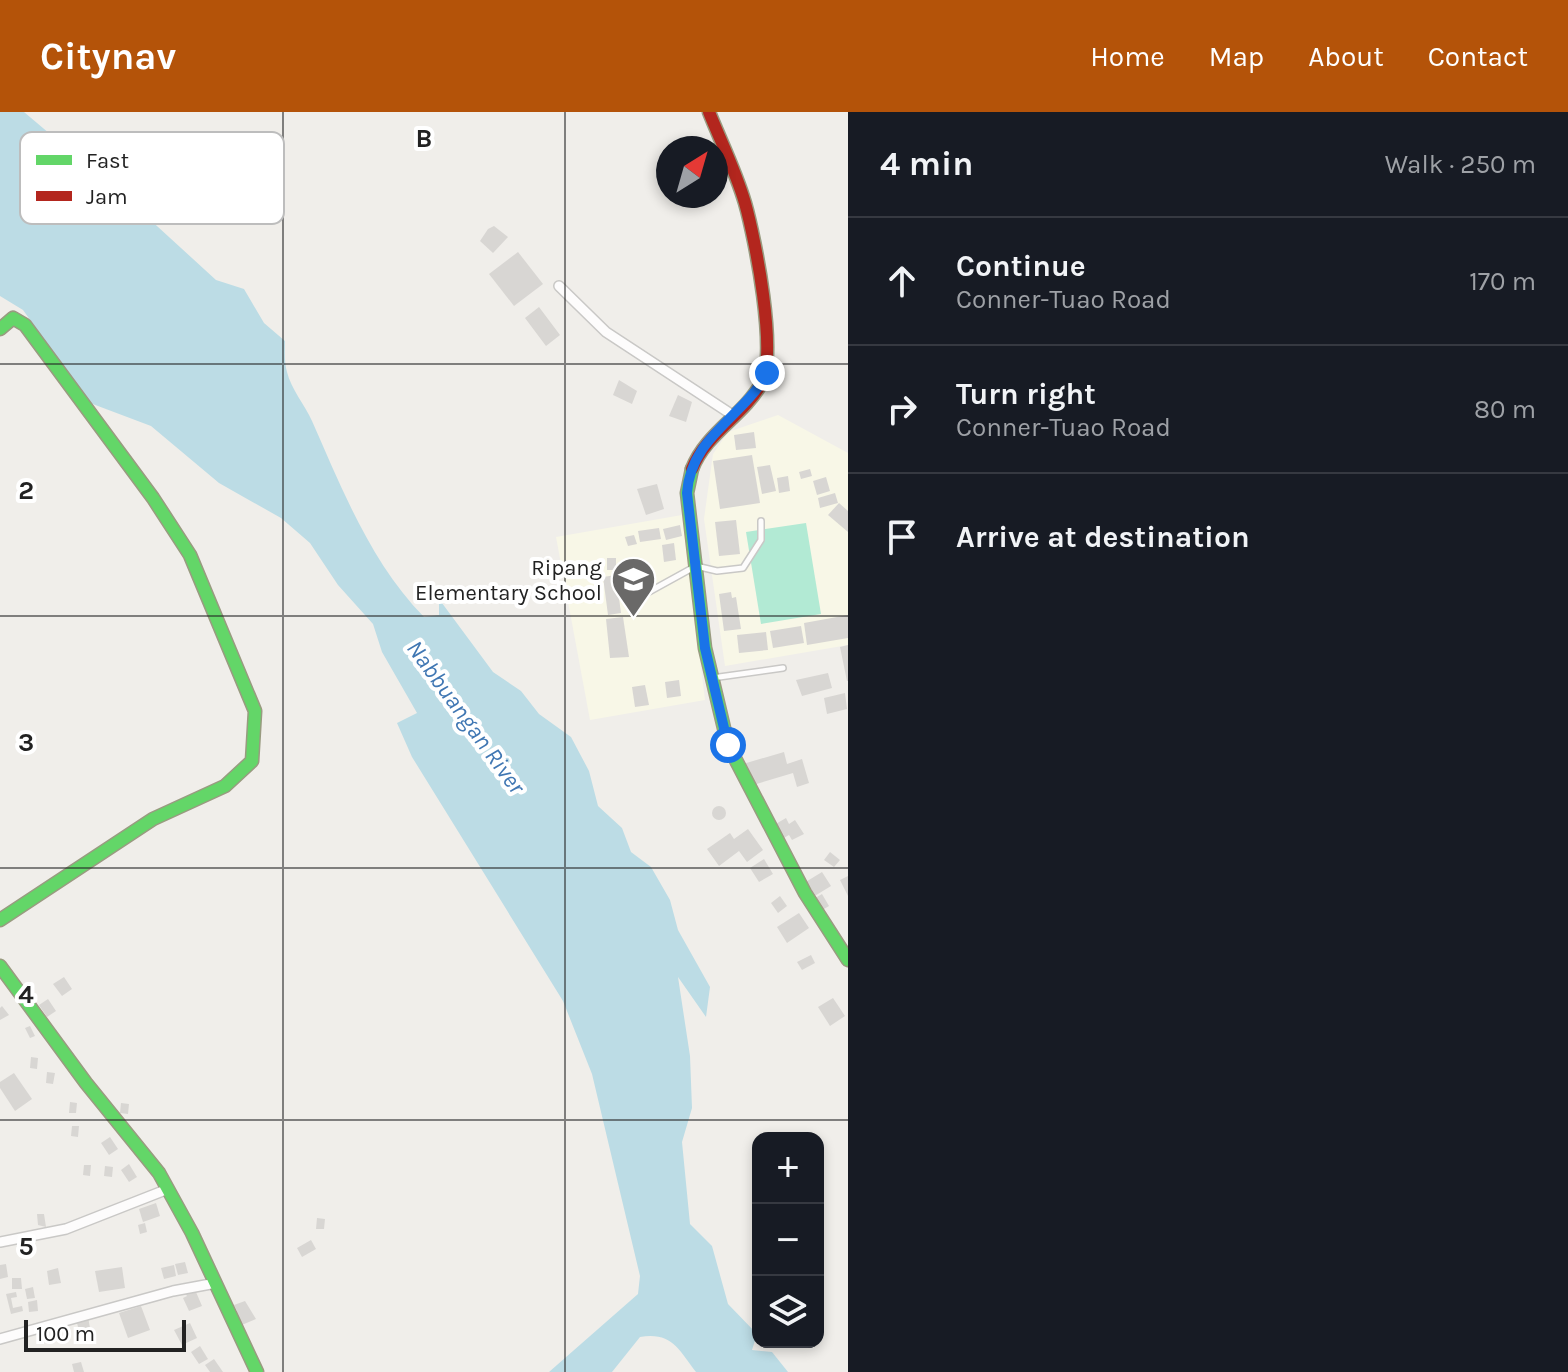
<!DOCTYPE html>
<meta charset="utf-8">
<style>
body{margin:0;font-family:Karla,sans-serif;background:#242831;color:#f1f3f6}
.controls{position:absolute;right:24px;bottom:24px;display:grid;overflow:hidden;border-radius:16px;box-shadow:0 4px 12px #0003}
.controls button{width:72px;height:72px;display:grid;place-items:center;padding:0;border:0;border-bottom:2px solid #363941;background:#171b24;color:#f1f3f6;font:40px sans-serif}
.compass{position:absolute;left:656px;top:24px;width:72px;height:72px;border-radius:50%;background:#171b24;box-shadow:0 4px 12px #0003;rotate:37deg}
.scale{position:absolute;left:24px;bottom:20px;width:162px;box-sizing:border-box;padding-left:8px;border:4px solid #222;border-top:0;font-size:22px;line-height:28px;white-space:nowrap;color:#222;-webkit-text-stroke:6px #fff;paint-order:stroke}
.stop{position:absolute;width:24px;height:24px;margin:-18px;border:6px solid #1a73e8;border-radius:50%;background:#fff}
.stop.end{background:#1a73e8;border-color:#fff;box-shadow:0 2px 8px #0008}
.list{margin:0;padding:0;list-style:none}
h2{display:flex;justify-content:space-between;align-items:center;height:104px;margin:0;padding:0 32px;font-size:34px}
h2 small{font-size:26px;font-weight:400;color:#9ea1a6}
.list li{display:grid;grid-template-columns:52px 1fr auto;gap:24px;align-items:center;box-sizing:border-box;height:128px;padding:0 32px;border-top:2px solid #363941}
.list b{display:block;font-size:30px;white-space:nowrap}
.list p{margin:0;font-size:26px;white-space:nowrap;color:#9ea1a6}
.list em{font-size:26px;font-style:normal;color:#9ea1a6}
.icon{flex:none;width:44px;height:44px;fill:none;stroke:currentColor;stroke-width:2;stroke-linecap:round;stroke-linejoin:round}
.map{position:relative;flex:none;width:848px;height:1260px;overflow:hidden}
header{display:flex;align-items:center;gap:48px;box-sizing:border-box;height:112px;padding:0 40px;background:#b45309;color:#fff}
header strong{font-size:38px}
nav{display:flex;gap:44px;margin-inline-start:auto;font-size:28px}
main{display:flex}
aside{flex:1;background:#171b24}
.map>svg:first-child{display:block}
.education{fill:#f8f7e7}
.pitch{fill:#b2ead4}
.water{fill:#bcdce5}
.building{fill:#d8d6d3}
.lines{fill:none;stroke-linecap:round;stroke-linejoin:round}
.lane-casing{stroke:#c9c8c6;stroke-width:8}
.street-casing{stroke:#c9c8c6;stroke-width:12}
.fast-casing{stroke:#999b80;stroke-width:15}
.jam-casing{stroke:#999b80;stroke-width:15}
.lane{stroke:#fdfcfc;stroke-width:5}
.street{stroke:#fdfcfc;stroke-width:9}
.fast{stroke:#63d668;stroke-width:12}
.jam{stroke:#b3261e;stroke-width:12}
.route{stroke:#1a73e8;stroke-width:10}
.grid{fill:none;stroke:#222;stroke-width:2;stroke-opacity:0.55}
.labels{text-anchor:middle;stroke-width:8;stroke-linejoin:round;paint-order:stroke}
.poi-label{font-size:22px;fill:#222;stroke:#fff;text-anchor:end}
.water-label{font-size:24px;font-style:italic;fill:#4077b3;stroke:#fff}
.key{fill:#fff;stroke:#bdbdbd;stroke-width:2}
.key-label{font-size:22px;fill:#222}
.grid-label{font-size:26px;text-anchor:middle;font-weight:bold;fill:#222;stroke:#fff;stroke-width:8;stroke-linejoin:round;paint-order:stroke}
</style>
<header>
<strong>Citynav</strong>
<nav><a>Home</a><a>Map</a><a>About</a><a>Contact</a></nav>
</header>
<main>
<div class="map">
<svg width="848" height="1260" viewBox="0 0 848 1260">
<rect width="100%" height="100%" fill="#f0eeea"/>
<g class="education">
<path d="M778 303 848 341V533L725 554 704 407 713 342 728 320Z"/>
<path d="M682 403 705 588 590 608 556 425Z"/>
</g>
<path class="pitch" d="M806 411 821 502 761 512 746 420Z"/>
<path class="water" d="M0 0H24L134 93 216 168 244 177 264 211 285 229C285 239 284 250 287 260 291 277 305 293 312 309 342 377 371 451 424 505L439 503V487L493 560 521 579 539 602 571 625 589 659 598 694 622 716 631 740 651 755 670 788 678 818 710 875 706 905 678 865 690 944 692 996 682 1030 690 1112 712 1134 728 1192 757 1222 752 1238 772 1240 788 1260H696C678 1237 672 1220 640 1225L612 1260H549L638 1182 640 1164 592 962 563 889 412 645 397 611 417 601 382 540 373 512 338 473 310 431 281 406 219 371 151 314 90 291 23 198 0 184Z"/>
<g class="building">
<path d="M494 114 508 125 493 141 480 129 488 117Z"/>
<path d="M518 140 543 172 514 194 489 162Z"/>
<path d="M539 195 560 223 546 234 525 206Z"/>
<path d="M619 268 637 279 632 292 613 283Z"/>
<path d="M678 283 692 290 686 310 669 304Z"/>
<path d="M754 320 756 336 736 338 734 323Z"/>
<path d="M752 343 760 391 720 397 713 349Z"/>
<path d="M770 353 776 379 762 382 757 355Z"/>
<path d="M810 357 812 364 801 367 799 360Z"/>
<path d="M788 364 790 379 779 381 777 366Z"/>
<path d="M826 365 830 379 817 383 813 369Z"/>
<path d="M657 372 664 397 646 403 637 377Z"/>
<path d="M835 381 838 391 820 396 818 386Z"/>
<path d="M839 391 848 399V420L828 403Z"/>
<path d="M736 408 740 442 719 444 715 410Z"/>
<path d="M680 413 682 424 666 428 663 417Z"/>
<path d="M659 416 661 427 640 430 638 419Z"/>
<path d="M634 423 637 432 628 434 625 425Z"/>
<path d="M674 431 676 448 664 450 662 433Z"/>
<rect x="607" y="446" width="9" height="12"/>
<path d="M616 463 621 501 608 503 603 465Z"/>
<path d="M731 480 732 486 736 485 741 517 724 519 719 482Z"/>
<path d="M848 503V526L807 533 804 511Z"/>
<path d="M623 505 629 545 610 546 606 507Z"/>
<path d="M801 514 804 531 773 536 770 519Z"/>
<path d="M766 520 768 538 739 541 737 523Z"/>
<path d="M848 533V569H847L840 535Z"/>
<path d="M828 561 832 576 802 584 796 568Z"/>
<path d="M679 568 681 584 667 586 665 570Z"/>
<path d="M645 573 649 593 635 595 632 575Z"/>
<path d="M845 581 847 597 827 602 824 586Z"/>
<path d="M784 640 787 652 802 647 809 671 797 675 793 661 750 674 743 652Z"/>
<circle cx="719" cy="701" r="7"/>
<path d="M786 706 789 712 795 708 804 722 792 728 789 723 782 727 774 713Z"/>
<path d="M748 717 763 738 747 750 739 739 719 754 707 737 730 721 734 727Z"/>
<path d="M830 740 840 748 834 755 824 748Z"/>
<path d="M764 747 773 762 759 770 750 756Z"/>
<path d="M822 760 831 774 813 785 804 771Z"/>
<path d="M848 764V784L840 768Z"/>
<path d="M822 782 829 794 819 800 812 788Z"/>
<path d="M780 784 787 794 778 801 771 791Z"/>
<path d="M799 801 809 816 787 831 777 815Z"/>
<path d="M811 843 815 851 802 858 797 850Z"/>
<path d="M64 865 72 877 62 884 53 872Z"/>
<path d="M833 886 845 904 830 914 818 895Z"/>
<path d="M48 887 56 899 47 905 39 893Z"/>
<path d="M2 894 9 903 0 908V896Z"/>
<path d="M30 914 35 924 30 926 25 916Z"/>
<path d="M31 945 38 946 37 957 30 956Z"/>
<path d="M47 960 55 961 53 972 46 971Z"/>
<path d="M14 961 32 987 15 999 0 976V970Z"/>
<path d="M70 990 77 991 76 1001H69Z"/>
<path d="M121 991 129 992 128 1002 120 1001Z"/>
<path d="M72 1014H79L78 1025 71 1024Z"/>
<path d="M110 1025 118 1037 109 1043 101 1031Z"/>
<path d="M129 1052 137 1065 129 1070 121 1058Z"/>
<path d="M84 1053H91L90 1064 83 1063Z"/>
<path d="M105 1054 113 1055 112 1065 104 1064Z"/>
<path d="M156 1091 160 1104 143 1110 139 1097Z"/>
<path d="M37 1102H44L46 1115 38 1113Z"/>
<path d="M317 1106 325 1107 324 1117H316Z"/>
<path d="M145 1111 147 1120 140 1122 138 1113Z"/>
<path d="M311 1128 316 1137 302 1145 297 1136Z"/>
<path d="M185 1150 188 1161 178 1163 175 1152Z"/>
<path d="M6 1152 8 1165 0 1167V1153Z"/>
<path d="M174 1153 176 1164 164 1167 161 1156Z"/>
<path d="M122 1155 125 1176 99 1180 95 1159Z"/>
<path d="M58 1156 61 1171 49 1173 47 1159Z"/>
<path d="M12 1166H21L22 1177H12Z"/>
<path d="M33 1175 35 1186 27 1187 25 1177Z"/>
<path d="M190 1177 192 1181 196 1180 202 1194 189 1199 183 1186 187 1184 184 1179Z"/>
<path d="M16 1180 17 1185 11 1186 13 1196 22 1194 23 1199 11 1202 6 1182Z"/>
<path d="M37 1188 38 1199 29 1200 28 1190Z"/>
<path d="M245 1189 256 1207 237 1215 231 1201 237 1199 234 1193Z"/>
<path d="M141 1194 150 1218 128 1226 119 1201Z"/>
<path d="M88 1205 90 1216 79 1219 76 1207Z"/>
<path d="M190 1211 197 1226 182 1233 174 1218Z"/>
<path d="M200 1234 208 1247 199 1252 191 1240Z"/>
<path d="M214 1247 223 1260H210L205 1253Z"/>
<path d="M81 1250 84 1260H74L72 1252Z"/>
</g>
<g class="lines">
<defs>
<g id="lane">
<path d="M647 481 696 454 717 459 743 456 761 428V409"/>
<path d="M712 566 783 556"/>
</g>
<g id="street">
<path d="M559 174 606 220 731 302"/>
<path d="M0 1130 66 1117 168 1077"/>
<path d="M0 1227 173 1179 216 1171"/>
</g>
<g id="fast">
<path d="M0 217 13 206 25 213 153 386 190 443 255 599 252 649 225 674 153 707 0 808"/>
<path d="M692 357 687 381 705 536 728 633 805 781 848 848"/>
<path d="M0 854 86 971 159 1061 192 1121 257 1260"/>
</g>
<path id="jam" d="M692 357C706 321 743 304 761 272 778 242 755 126 745 91 736 60 721 30 709 0"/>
</defs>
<use href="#lane" class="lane-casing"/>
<use href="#street" class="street-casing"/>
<use href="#fast" class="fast-casing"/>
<use href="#jam" class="jam-casing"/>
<use href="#lane" class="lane"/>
<use href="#street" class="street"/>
<use href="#fast" class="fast"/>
<use href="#jam" class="jam"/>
</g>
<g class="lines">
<path class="route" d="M728 633 705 536 687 381C691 324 743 306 767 261"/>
</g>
<path class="grid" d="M283 0V1260M565 0V1260M0 252H848M0 504H848M0 756H848M0 1008H848"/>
<defs>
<symbol id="school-pin" viewBox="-11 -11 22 30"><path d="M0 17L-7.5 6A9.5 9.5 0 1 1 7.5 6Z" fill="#6a6968" stroke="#fff"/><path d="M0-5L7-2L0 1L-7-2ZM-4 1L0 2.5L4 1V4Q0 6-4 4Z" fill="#fff"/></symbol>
</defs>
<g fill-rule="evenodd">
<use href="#school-pin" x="608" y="442" width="51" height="69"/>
</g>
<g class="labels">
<g class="poi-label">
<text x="602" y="463">Ripang<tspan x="602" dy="25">Elementary School</tspan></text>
</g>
<g class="water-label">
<text transform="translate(466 605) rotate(54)" y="8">Nabbuangan River</text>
</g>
</g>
<rect x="20" y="20" width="264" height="92" rx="12" class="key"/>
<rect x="36" y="43" width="36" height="10" fill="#63d668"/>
<rect x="36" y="79" width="36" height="10" fill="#b3261e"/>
<g class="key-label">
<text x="86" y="56">Fast</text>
<text x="86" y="92">Jam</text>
</g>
<g class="grid-label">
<text x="424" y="35">B</text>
<text x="26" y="387">2</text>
<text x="26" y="639">3</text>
<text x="26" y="891">4</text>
<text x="26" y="1143">5</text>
</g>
</svg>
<div class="controls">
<button>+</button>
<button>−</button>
<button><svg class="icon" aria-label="layers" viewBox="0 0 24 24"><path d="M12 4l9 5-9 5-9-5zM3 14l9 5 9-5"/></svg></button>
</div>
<svg class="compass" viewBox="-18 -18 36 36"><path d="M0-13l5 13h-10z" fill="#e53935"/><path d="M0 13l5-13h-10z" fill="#9ea1a6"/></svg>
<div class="scale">100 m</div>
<div class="stop" style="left:728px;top:633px"></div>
<div class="stop end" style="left:767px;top:261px"></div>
</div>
<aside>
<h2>4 min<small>Walk · 250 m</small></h2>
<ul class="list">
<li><svg class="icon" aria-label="ahead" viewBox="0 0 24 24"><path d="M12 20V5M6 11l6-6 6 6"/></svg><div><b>Continue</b><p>Conner-Tuao Road</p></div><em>170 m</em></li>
<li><svg class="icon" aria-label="right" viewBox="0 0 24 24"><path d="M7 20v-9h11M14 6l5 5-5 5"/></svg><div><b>Turn right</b><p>Conner-Tuao Road</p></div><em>80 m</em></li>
<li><svg class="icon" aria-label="arrive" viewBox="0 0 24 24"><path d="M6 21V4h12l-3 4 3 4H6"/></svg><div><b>Arrive at destination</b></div></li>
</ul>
</aside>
</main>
